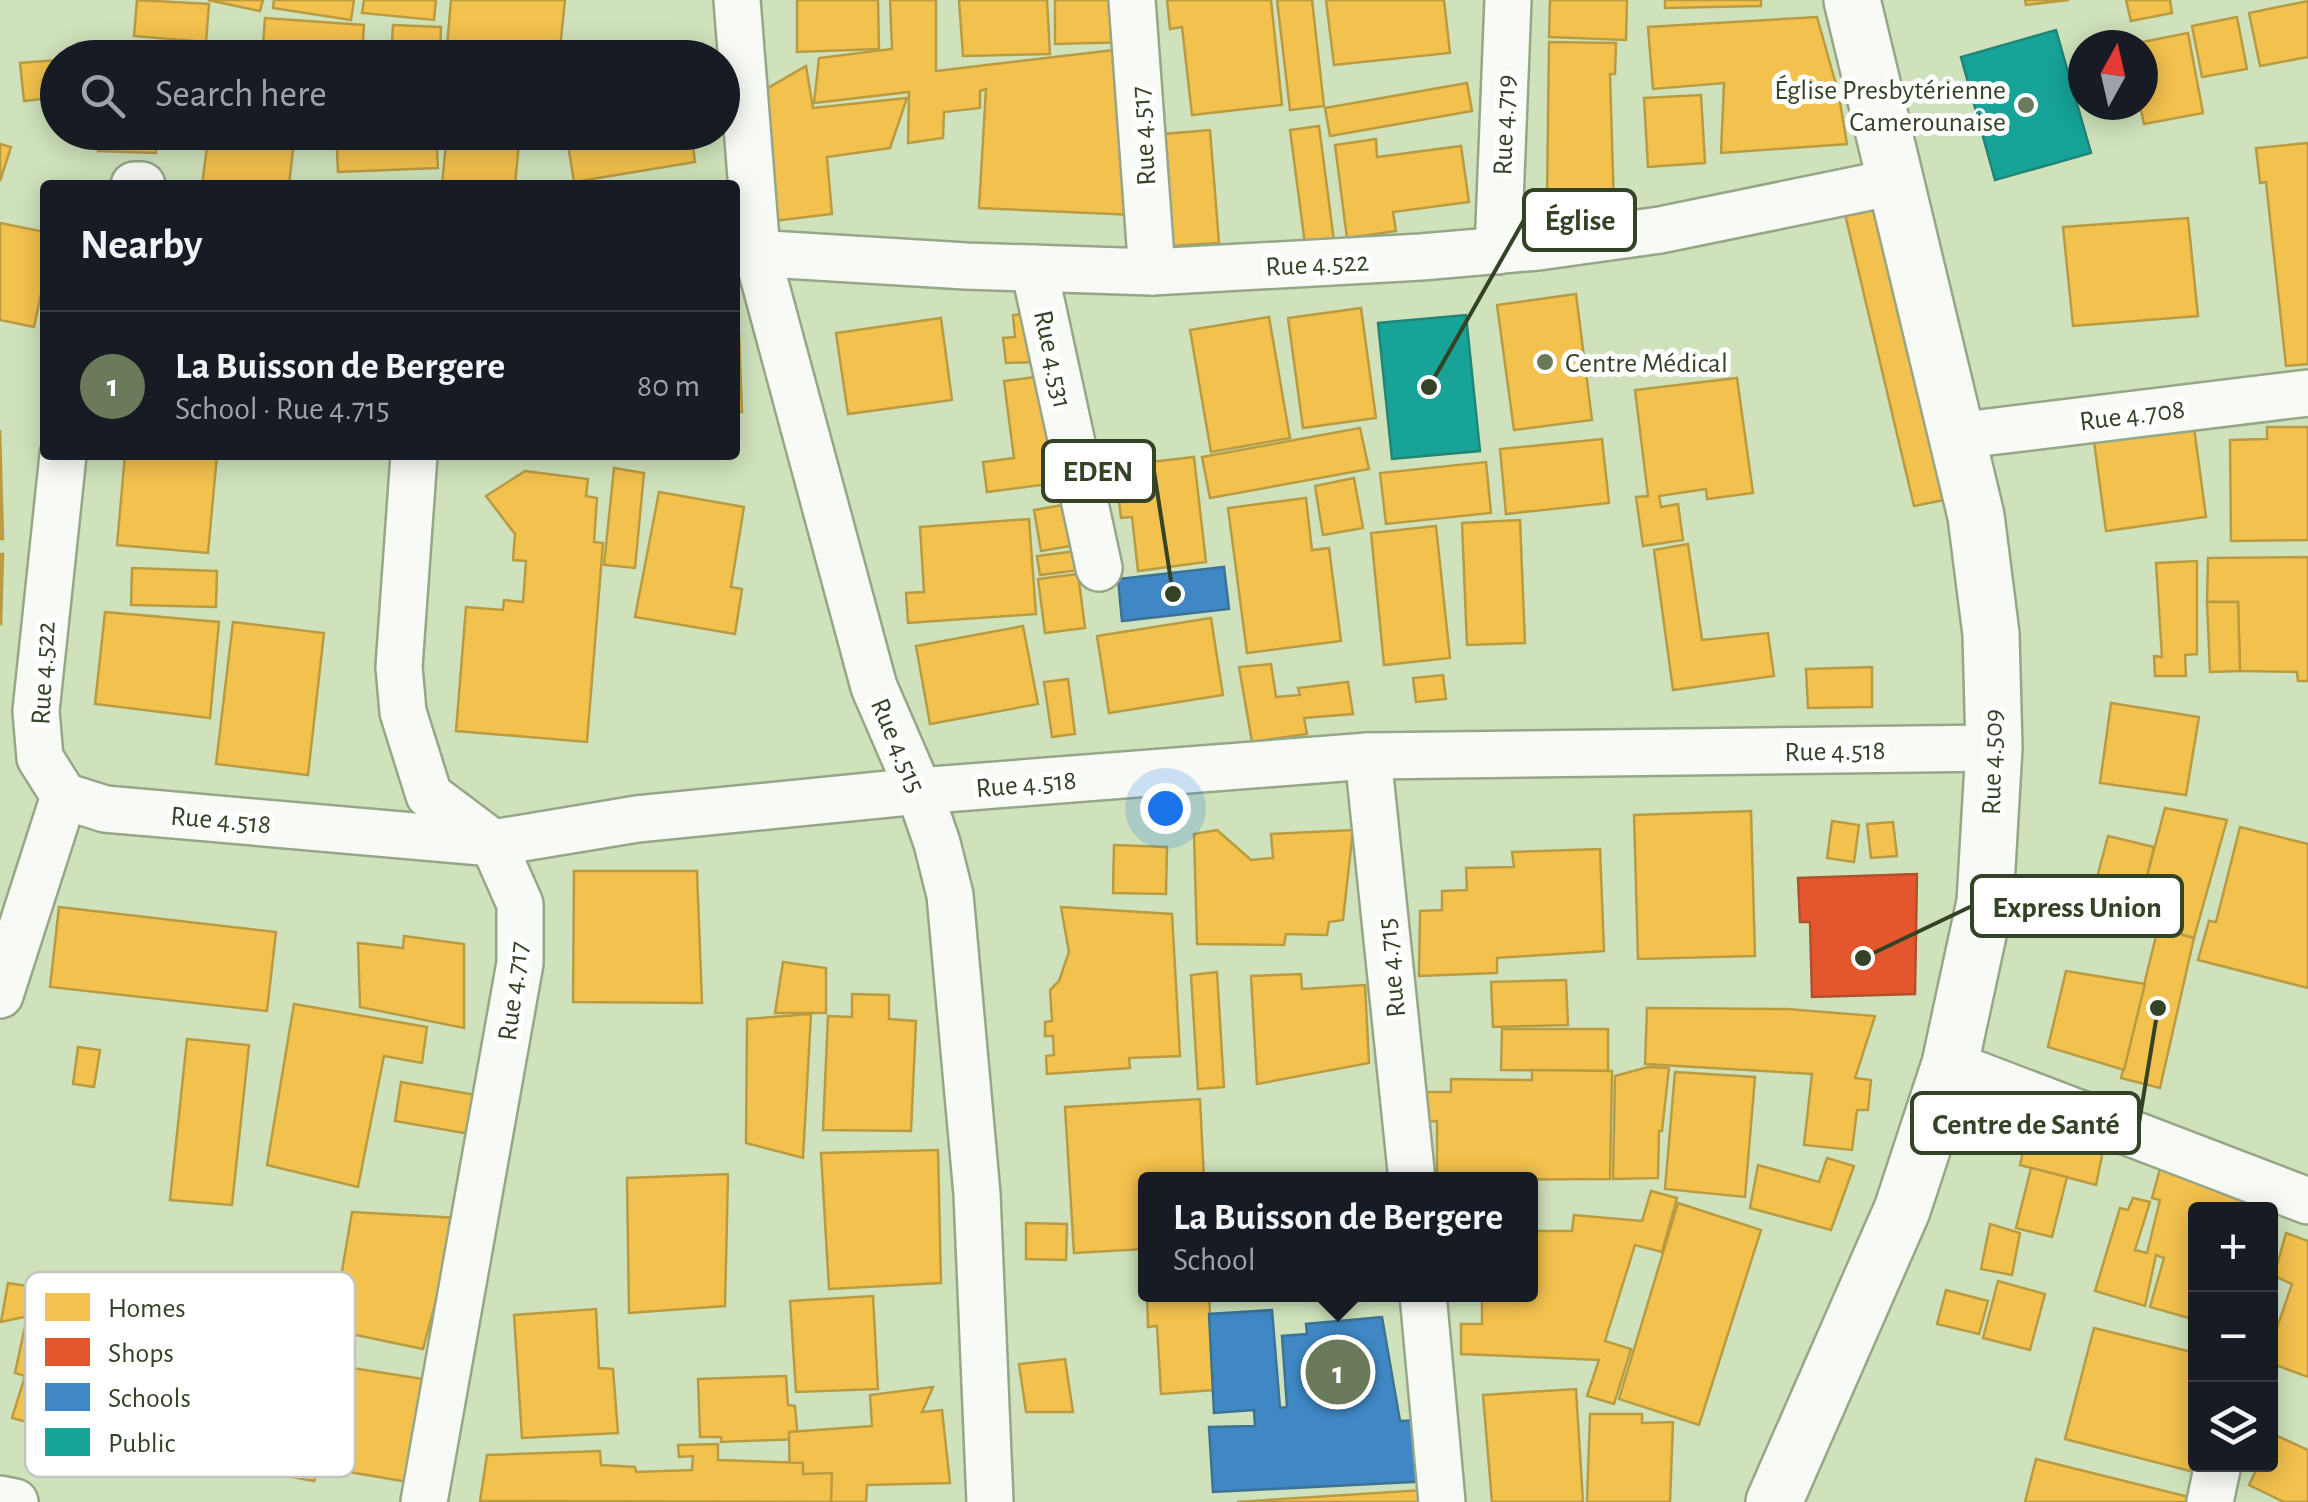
<!DOCTYPE html>
<meta charset="utf-8">
<style>
body{margin:0;font-family:"Alegreya Sans",sans-serif;background:#20242c;color:#f1f3f6}
.controls{position:absolute;right:30px;bottom:30px;display:grid;overflow:hidden;border-radius:10px;box-shadow:0 5px 25px #0003}
.controls button{width:90px;height:90px;display:grid;place-items:center;padding:0;border:0;border-bottom:2px solid #363941;background:#171b24;color:#f1f3f6;font:50px sans-serif}
.compass{position:absolute;left:2068px;top:30px;width:90px;height:90px;border-radius:50%;background:#171b24;box-shadow:0 5px 25px #0003;rotate:8deg}
.you{position:absolute;left:1165px;top:808px;width:35px;height:35px;margin:-25px;border:8px solid #fff;border-radius:50%;background:#1a73e8;box-shadow:0 0 0 15px #1a73e833}
.badge{display:grid;place-items:center;width:65px;height:65px;border-radius:50%;background:#6a7a5a;color:#fff;font-size:32px;font-weight:700}
.pin{position:absolute;translate:-50% -50%;border:5px solid #fff;box-shadow:0 2px 10px #0006}
.popup{position:absolute;left:1138px;top:1172px;width:400px;height:130px;box-sizing:border-box;display:grid;place-content:center;border-radius:10px;background:#171b24;filter:drop-shadow(0 2px 8px #0005);font-size:32px;white-space:nowrap;color:#9ea1a6}
.popup b{font-size:38px;color:#f1f3f6}
.popup::after{content:'';position:absolute;left:50%;top:100%;margin-left:-20px;border:20px solid transparent;border-top-color:#171b24}
.list{margin:0;padding:0;list-style:none}
h2{display:flex;justify-content:space-between;align-items:center;height:130px;margin:0;padding:0 40px;font-size:42px}
h2 small{font-size:32px;font-weight:400;color:#9ea1a6}
.list li{display:grid;grid-template-columns:65px 1fr auto;gap:30px;align-items:center;box-sizing:border-box;height:150px;padding:0 40px;border-top:2px solid #363941}
.list b{display:block;font-size:38px;white-space:nowrap}
.list p{margin:0;font-size:32px;white-space:nowrap;color:#9ea1a6}
.list em{font-size:32px;font-style:normal;color:#9ea1a6}
.icon{flex:none;width:55px;height:55px;fill:none;stroke:currentColor;stroke-width:2;stroke-linecap:round;stroke-linejoin:round}
.map{position:relative;flex:none;width:2308px;height:1502px;overflow:hidden}
.search{position:absolute;background:#171b24;box-shadow:0 5px 25px #0003;left:40px;top:40px;width:700px;height:110px;display:flex;align-items:center;gap:25px;box-sizing:border-box;padding:0 35px;border-radius:55px;color:#9ea1a6;font-size:38px}
.panel{position:absolute;background:#171b24;box-shadow:0 5px 25px #0003;left:40px;top:180px;width:700px;height:280px;border-radius:10px}
.map>svg:first-child{display:block}
.homes{fill:#f2c14e;stroke:#b99b42;stroke-width:2.5}
.shops{fill:#e4572e;stroke:#af512b;stroke-width:2.5}
.schools{fill:#3f88c5;stroke:#3c7395;stroke-width:2.5}
.public{fill:#17a398;stroke:#208676;stroke-width:2.5}
.lines{fill:none;stroke-linecap:round;stroke-linejoin:round}
.minor-casing{stroke:#97a687;stroke-width:50}
.tertiary-casing{stroke:#97a687;stroke-width:60}
.minor{stroke:#f8fbf5;stroke-width:45}
.tertiary{stroke:#f8fbf5;stroke-width:55}
.poi-dot{fill:#6a7a5a;stroke:#fff;stroke-width:4}
.labels{text-anchor:middle;stroke-width:10;stroke-linejoin:round;paint-order:stroke}
.poi-label{font-size:28px;fill:#344225;stroke:#fff;text-anchor:end}
.street-label{font-size:28px;fill:#344225;stroke:#fff}
.key{fill:#fff;stroke:#c2c6be;stroke-width:2.5}
.key-label{font-size:28px;fill:#344225}
.leader{fill:none;stroke:#344225;stroke-width:4}
.callout-dot{fill:#344225;stroke:#fff;stroke-width:4}
.callout{fill:#fff;stroke:#344225;stroke-width:4}
.callout-label{font-size:30px;text-anchor:middle;font-weight:bold;fill:#344225}
</style>
<div class="map">
<svg width="2308" height="1502" viewBox="0 0 2308 1502">
<rect width="100%" height="100%" fill="#cfe2bb"/>
<g class="homes">
<path d="M137 0 209 4 206 42 134 36Z"/>
<path d="M208 0H263L260 11Z"/>
<path d="M274 0H354L351 20 273 8Z"/>
<path d="M364 0H436L434 20 362 13Z"/>
<path d="M451 0H565L559 58H446Z"/>
<path d="M797 0H878L879 49 797 52Z"/>
<path d="M890 0H936V71L1123 49 1133 215 979 208 986 89 980 91V108L944 112 943 138 908 143 909 92 814 103 819 58 892 49Z"/>
<path d="M959 0H1047L1050 54 963 56Z"/>
<path d="M1055 0H1132V42L1055 44Z"/>
<path d="M1167 0H1271L1282 105 1192 115 1182 27 1170 29Z"/>
<path d="M1277 0H1312L1324 106 1290 110Z"/>
<path d="M1326 0H1444L1450 53 1334 65Z"/>
<path d="M1550 0H1627L1626 40 1549 37Z"/>
<path d="M1665 0H1761V6L1665 8Z"/>
<path d="M2025 0H2069L2026 5Z"/>
<path d="M2126 0H2170L2172 13 2131 21Z"/>
<path d="M2308 1V57L2260 66 2249 13Z"/>
<path d="M1817 17 1837 88 1827 89V98L1839 96 1847 144 1721 153 1724 83 1653 89 1648 27Z"/>
<path d="M2237 17 2247 69 2202 77 2192 26Z"/>
<path d="M265 18 364 25 362 58H262Z"/>
<path d="M393 25 441 27 440 58H391Z"/>
<path d="M2188 33 2203 113 2144 124 2140 105H2143V45H2127Z"/>
<path d="M1549 42 1616 43 1615 74H1610L1614 207 1573 208 1572 199H1547Z"/>
<path d="M58 60V97L24 101 20 63Z"/>
<path d="M806 66 813 108 907 98 890 148 827 157 832 214 773 221 756 95Z"/>
<path d="M1467 83 1472 111 1330 136 1325 108Z"/>
<path d="M1701 95 1705 163 1648 167 1644 98Z"/>
<path d="M1319 126 1334 241 1305 244 1290 130Z"/>
<path d="M1210 130 1219 243 1172 246 1163 134Z"/>
<path d="M99 132H157L156 153 98 151Z"/>
<path d="M209 132H295L289 185H202Z"/>
<path d="M336 132H436L438 168 338 172Z"/>
<path d="M447 132H520L515 185H442Z"/>
<path d="M566 132H691L695 162 574 182Z"/>
<path d="M1376 139 1377 157 1461 146 1469 202 1393 212 1396 231 1347 238 1335 145Z"/>
<path d="M2308 143V364L2286 366 2266 182 2260 183 2256 148Z"/>
<path d="M0 144 11 147 0 181Z"/>
<path d="M1888 189 1954 498 1914 506 1841 197Z"/>
<path d="M2188 218 2198 316 2073 326 2063 227Z"/>
<path d="M0 223 45 232V275L34 327 0 320Z"/>
<path d="M735 254H736L742 412H735Z"/>
<path d="M1576 294 1592 420 1514 430 1497 305Z"/>
<path d="M1361 308 1376 418 1303 428 1288 318Z"/>
<path d="M1031 313 1035 362 1006 363 1003 338 1015 337 1013 315Z"/>
<path d="M1269 317 1290 438 1211 452 1190 330Z"/>
<path d="M941 318 952 400 848 414 836 333Z"/>
<path d="M1051 375 1065 482 987 492 983 462 1014 458 1004 381Z"/>
<path d="M1737 378 1753 493 1707 499 1706 489 1659 496 1661 507 1678 504 1683 540 1643 546 1636 497 1648 496 1635 390Z"/>
<path d="M2193 420 2206 517 2106 531 2093 434Z"/>
<path d="M2267 427H2308V540L2231 541 2230 440 2267 439Z"/>
<path d="M1360 428 1369 469 1210 498 1202 457Z"/>
<path d="M0 430 3 539H0Z"/>
<path d="M1602 439 1609 503 1506 514 1500 449Z"/>
<path d="M125 455H217L208 553 117 545Z"/>
<path d="M1194 457 1206 562 1138 571 1132 517 1121 518 1115 466Z"/>
<path d="M1486 462 1491 513 1386 524 1380 473Z"/>
<path d="M614 468 644 473 635 568 604 565Z"/>
<path d="M525 471 588 479 586 496 597 498 594 542 603 543 587 742 456 731 466 607 503 610 504 600 523 602 526 561 513 560 515 534 486 496Z"/>
<path d="M1354 478 1363 528 1323 535 1315 486Z"/>
<path d="M659 492 744 507 731 587 742 589 735 634 635 617Z"/>
<path d="M1306 498 1312 550 1329 548 1341 641 1247 653 1228 508Z"/>
<path d="M1063 505 1070 546 1041 551 1034 510Z"/>
<path d="M1029 519 1036 614 908 623 906 593 924 592 920 527Z"/>
<path d="M1520 520 1525 643 1467 645 1462 523Z"/>
<path d="M1436 526 1450 658 1384 665 1371 533Z"/>
<path d="M1688 544 1702 640 1768 633 1774 676 1673 690 1654 550Z"/>
<path d="M1077 551 1080 570 1040 575 1037 556Z"/>
<path d="M0 554H3L1 624H0Z"/>
<path d="M2308 557V681H2298L2297 672 2240 671 2238 602H2207L2208 558Z"/>
<path d="M2197 561V654L2185 655 2186 676H2155L2154 656 2162 657 2156 563Z"/>
<path d="M132 568 217 571 216 607 131 605Z"/>
<path d="M1078 574 1085 628 1045 633 1038 579Z"/>
<path d="M2207 602H2238L2240 671 2210 672Z"/>
<path d="M105 612 219 622 210 718 95 704Z"/>
<path d="M1211 618 1223 695 1109 713 1097 636Z"/>
<path d="M233 622 324 633 308 775 216 764Z"/>
<path d="M1023 626 1038 704 930 724 916 646Z"/>
<path d="M1271 664 1276 697 1300 695 1298 688 1348 682 1353 714 1304 718 1307 734 1252 742 1239 667Z"/>
<path d="M1872 667V707L1808 708 1806 669Z"/>
<path d="M1443 675 1446 699 1416 702 1413 678Z"/>
<path d="M1068 679 1075 734 1052 737 1044 682Z"/>
<path d="M2111 703 2199 717 2186 795 2100 783Z"/>
<path d="M2165 808 2227 820 2194 938 2135 922Z"/>
<path d="M1751 811 1755 956 1638 959 1634 815Z"/>
<path d="M1832 821 1859 825 1854 862 1827 858Z"/>
<path d="M1893 822 1897 856 1871 858 1867 824Z"/>
<path d="M2240 827 2308 844V988L2198 960 2209 921 2216 922Z"/>
<path d="M1217 830 1251 860 1273 858 1271 834 1353 830 1343 920 1329 922 1327 935 1286 934 1284 945 1197 944 1194 834Z"/>
<path d="M2108 836 2154 847 2142 896 2095 885Z"/>
<path d="M1114 845 1167 847 1166 894 1113 893Z"/>
<path d="M1600 849 1604 951 1497 958V973L1419 976 1420 911 1442 910V891L1467 890 1466 868 1514 867 1512 852Z"/>
<path d="M574 871H697L702 1003 573 1002Z"/>
<path d="M59 907 276 932 267 1011 50 987Z"/>
<path d="M1061 907 1172 914 1180 1056 1129 1058 1130 1068 1047 1074 1046 1056 1054 1055 1053 1036H1045V1022L1052 1021 1050 990 1059 981 1069 952Z"/>
<path d="M2158 928 2194 938 2160 1088 2121 1078Z"/>
<path d="M404 936 464 944V1028L360 1007 358 943 403 948Z"/>
<path d="M783 962 826 968V1013H775Z"/>
<path d="M2066 971 2145 984 2124 1070 2048 1047Z"/>
<path d="M1217 972 1224 1087 1198 1089 1191 975Z"/>
<path d="M1301 974 1302 989 1365 985 1369 1063 1257 1084 1251 976Z"/>
<path d="M1566 980 1568 1025 1493 1027 1491 982Z"/>
<path d="M852 994 889 995V1019L916 1021 911 1131 823 1130 828 1016 852 1017Z"/>
<path d="M294 1004 427 1027 422 1063 384 1056 358 1187 267 1165Z"/>
<path d="M1647 1008 1787 1009 1875 1016 1855 1078 1871 1080 1868 1110H1857L1852 1150 1804 1145 1812 1074 1645 1064Z"/>
<path d="M811 1014 803 1158 746 1143 747 1019Z"/>
<path d="M1502 1029H1608V1071L1501 1070Z"/>
<path d="M187 1039 249 1045 232 1205 170 1200Z"/>
<path d="M78 1047 100 1050 94 1087 73 1084Z"/>
<path d="M1648 1067 1669 1068 1662 1131H1659L1658 1178 1613 1179 1615 1076Z"/>
<path d="M1532 1070 1612 1071 1610 1179 1437 1180V1121L1426 1122V1092H1451V1079L1532 1080Z"/>
<path d="M1675 1072 1755 1077 1745 1197 1665 1189Z"/>
<path d="M401 1082 476 1095 470 1134 395 1121Z"/>
<path d="M1200 1099 1204 1180H1146V1256L1145 1249 1074 1253 1065 1107Z"/>
<path d="M2036 1114 2106 1136 2096 1185 2020 1165 2026 1137Z"/>
<path d="M938 1150 941 1283 829 1289 821 1153Z"/>
<path d="M2164 1154 2269 1210H2196V1320L2150 1307 2164 1258 2156 1255 2145 1306 2095 1291 2120 1208 2128 1210 2133 1198 2150 1202 2135 1250 2147 1253 2160 1200 2152 1198Z"/>
<path d="M1827 1158 1854 1166 1831 1230 1750 1208 1758 1165 1819 1182Z"/>
<path d="M2031 1168 2067 1177 2052 1237 2016 1228Z"/>
<path d="M728 1174 725 1306 629 1313 627 1178Z"/>
<path d="M1651 1191 1677 1198 1662 1252 1635 1245 1605 1341 1631 1349 1614 1404 1587 1396 1599 1360 1461 1354V1324H1482V1294H1530V1231H1572L1574 1215 1642 1221Z"/>
<path d="M1678 1203 1761 1230 1699 1425 1619 1399Z"/>
<path d="M352 1212 458 1218 423 1349 332 1330Z"/>
<path d="M1026 1223 1067 1224 1066 1260 1026 1259Z"/>
<path d="M1990 1224 2020 1233 2012 1275 1981 1269Z"/>
<path d="M2286 1233 2308 1241V1377L2270 1363V1348L2292 1284 2274 1276Z"/>
<path d="M1998 1281 2045 1294 2030 1350 1983 1338Z"/>
<path d="M8 1283 86 1295 79 1339 33 1315 1 1322Z"/>
<path d="M1946 1290 1988 1301 1979 1334 1937 1324Z"/>
<path d="M1147 1294H1209L1214 1390 1161 1394 1157 1326 1148 1327Z"/>
<path d="M873 1296 878 1389 796 1392 790 1301Z"/>
<path d="M596 1309 599 1368 613 1369 618 1433 522 1438 514 1315Z"/>
<path d="M27 1317 83 1340 65 1433 12 1418 25 1376 15 1373Z"/>
<path d="M179 1319 215 1328 186 1462 144 1451Z"/>
<path d="M2094 1328 2196 1353V1451L2190 1471 2065 1439Z"/>
<path d="M121 1330 149 1347 136 1368 107 1351Z"/>
<path d="M308 1350 342 1357 339 1366 430 1380 408 1482 320 1467 314 1481 286 1476 288 1468 217 1453 226 1413 232 1414 245 1352 304 1364Z"/>
<path d="M1065 1359 1073 1412H1026L1019 1364Z"/>
<path d="M786 1376 788 1405 795 1406 798 1439 721 1442V1437H700L698 1379Z"/>
<path d="M933 1387 922 1412 942 1410 950 1483 867 1485 866 1502H830V1495H790L789 1432 872 1426 870 1395Z"/>
<path d="M1576 1389 1583 1502H1492L1483 1395Z"/>
<path d="M1590 1414H1642V1423L1673 1422 1670 1502H1587Z"/>
<path d="M2273 1434 2308 1450V1502H2284L2249 1485 2259 1464H2270Z"/>
<path d="M718 1444V1460L803 1463V1474L832 1473 831 1502 480 1501 487 1455 600 1451 601 1465 635 1467 636 1472 692 1470 693 1456 679 1457 678 1445Z"/>
<path d="M2036 1459 2209 1502H2025Z"/>
<path d="M1423 1490 1424 1502H1237Z"/>
</g>
<path class="shops" d="M1917 874 1915 994 1812 997 1810 922H1800L1798 878Z"/>
<g class="schools">
<path d="M1224 567 1229 609 1122 621 1118 579Z"/>
<path d="M1272 1310 1280 1408 1287 1407 1282 1336 1307 1334 1306 1324 1382 1317 1400 1421 1422 1420 1431 1481 1213 1492 1209 1427 1255 1426 1254 1410 1214 1413 1209 1314Z"/>
</g>
<g class="public">
<path d="M2056 30 2091 153 1995 180 1961 57Z"/>
<path d="M1466 315 1480 451 1392 459 1378 323Z"/>
</g>
<g class="lines">
<defs>
<g id="minor">
<path d="M737 0 757 253 874 687 919 791 937 843 950 895 977 1194 990 1502"/>
<path d="M1132 0 1152 272"/>
<path d="M134 185H142"/>
<path d="M1498 251 1508 0"/>
<path d="M735 252 966 266 1152 272 1421 257 1538 247 1660 230 1894 182"/>
<path d="M1034 268 1099 568"/>
<path d="M1956 436 2308 393"/>
<path d="M414 455 399 667 403 712 429 795 493 843 520 904V963L424 1502"/>
<path d="M1368 756 1412 1180"/>
<path d="M64 796 105 809 493 843 637 819 919 791 1368 756 1994 748"/>
<path d="M0 995 64 796 40 758 36 711 63 455"/>
<path d="M1950 1064 2308 1201"/>
<path d="M1423 1294 1442 1502"/>
<path d="M0 1499 15 1502"/>
<path d="M2210 1502 2218 1464"/>
</g>
<path id="tertiary" d="M1774 1502 1902 1210 1950 1064 1985 902 1994 748 1991 634 1976 516 1852 0"/>
</defs>
<use href="#minor" class="minor-casing"/>
<use href="#tertiary" class="tertiary-casing"/>
<use href="#minor" class="minor"/>
<use href="#tertiary" class="tertiary"/>
</g>
<g class="poi-dot">
<circle cx="2026" cy="105" r="10"/>
<circle cx="1545" cy="362" r="10"/>
</g>
<g class="labels">
<g class="poi-label">
<text x="2006" y="99">Église Presbytérienne<tspan x="2006" dy="32">Camerounaise</tspan></text>
<text x="1565" y="372" text-anchor="start">Centre Médical</text>
</g>
<g class="street-label">
<text transform="translate(1503 125) rotate(-88)" y="10">Rue 4.719</text>
<text transform="translate(1142 136) rotate(-94)" y="10">Rue 4.517</text>
<text transform="translate(1317 263) rotate(-3)" y="10">Rue 4.522</text>
<text transform="translate(1054 359) rotate(78)" y="10">Rue 4.531</text>
<text transform="translate(2132 414) rotate(-7)" y="10">Rue 4.708</text>
<text transform="translate(42 673) rotate(-87)" y="10">Rue 4.522</text>
<text transform="translate(899 745) rotate(67)" y="10">Rue 4.515</text>
<text transform="translate(1835 750) rotate(-1)" y="10">Rue 4.518</text>
<text transform="translate(1991 762) rotate(-89)" y="10">Rue 4.509</text>
<text transform="translate(1026 783) rotate(-5)" y="10">Rue 4.518</text>
<text transform="translate(221 819) rotate(5)" y="10">Rue 4.518</text>
<text transform="translate(1390 968) rotate(-96)" y="10">Rue 4.715</text>
<text transform="translate(512 991) rotate(-83)" y="10">Rue 4.717</text>
</g>
</g>
<rect x="25" y="1272" width="330" height="205" rx="15" class="key"/>
<rect x="45" y="1293" width="45" height="28" fill="#f2c14e"/>
<rect x="45" y="1338" width="45" height="28" fill="#e4572e"/>
<rect x="45" y="1383" width="45" height="28" fill="#3f88c5"/>
<rect x="45" y="1428" width="45" height="28" fill="#17a398"/>
<g class="key-label">
<text x="108" y="1317">Homes</text>
<text x="108" y="1362">Shops</text>
<text x="108" y="1407">Schools</text>
<text x="108" y="1452">Public</text>
</g>
<path class="leader" d="M1429 387L1524 220M1173 594L1154 471M1863 958L1972 906M2158 1008L2139 1123"/>
<g class="callout-dot">
<circle cx="1429" cy="387" r="10"/>
<circle cx="1173" cy="594" r="10"/>
<circle cx="1863" cy="958" r="10"/>
<circle cx="2158" cy="1008" r="10"/>
</g>
<g class="callout">
<rect x="1524" y="190" width="111" height="60" rx="10"/>
<rect x="1043" y="441" width="111" height="60" rx="10"/>
<rect x="1972" y="876" width="210" height="60" rx="10"/>
<rect x="1912" y="1093" width="227" height="60" rx="10"/>
</g>
<g class="callout-label">
<text x="1580" y="230">Église</text>
<text x="1098" y="481">EDEN</text>
<text x="2077" y="917">Express Union</text>
<text x="2026" y="1134">Centre de Santé</text>
</g>
</svg>
<div class="controls">
<button>+</button>
<button>−</button>
<button><svg class="icon" aria-label="layers" viewBox="0 0 24 24"><path d="M12 4l9 5-9 5-9-5zM3 14l9 5 9-5"/></svg></button>
</div>
<svg class="compass" viewBox="-18 -18 36 36"><path d="M0-13l5 13h-10z" fill="#e53935"/><path d="M0 13l5-13h-10z" fill="#9ea1a6"/></svg>
<div class="you"></div>
<div class="pin badge" style="left:1338px;top:1372px">1</div>
<div class="popup"><b>La Buisson de Bergere</b>School</div>
<div class="search"><svg class="icon" aria-label="search" viewBox="0 0 24 24"><circle cx="10" cy="10" r="6"/><path d="M15 15l6 6"/></svg>Search here</div>
<section class="panel">
<h2>Nearby<small></small></h2>
<ul class="list">
<li><span class="badge">1</span><div><b>La Buisson de Bergere</b><p>School · Rue 4.715</p></div><em>80 m</em></li>
</ul>
</section>
</div>
